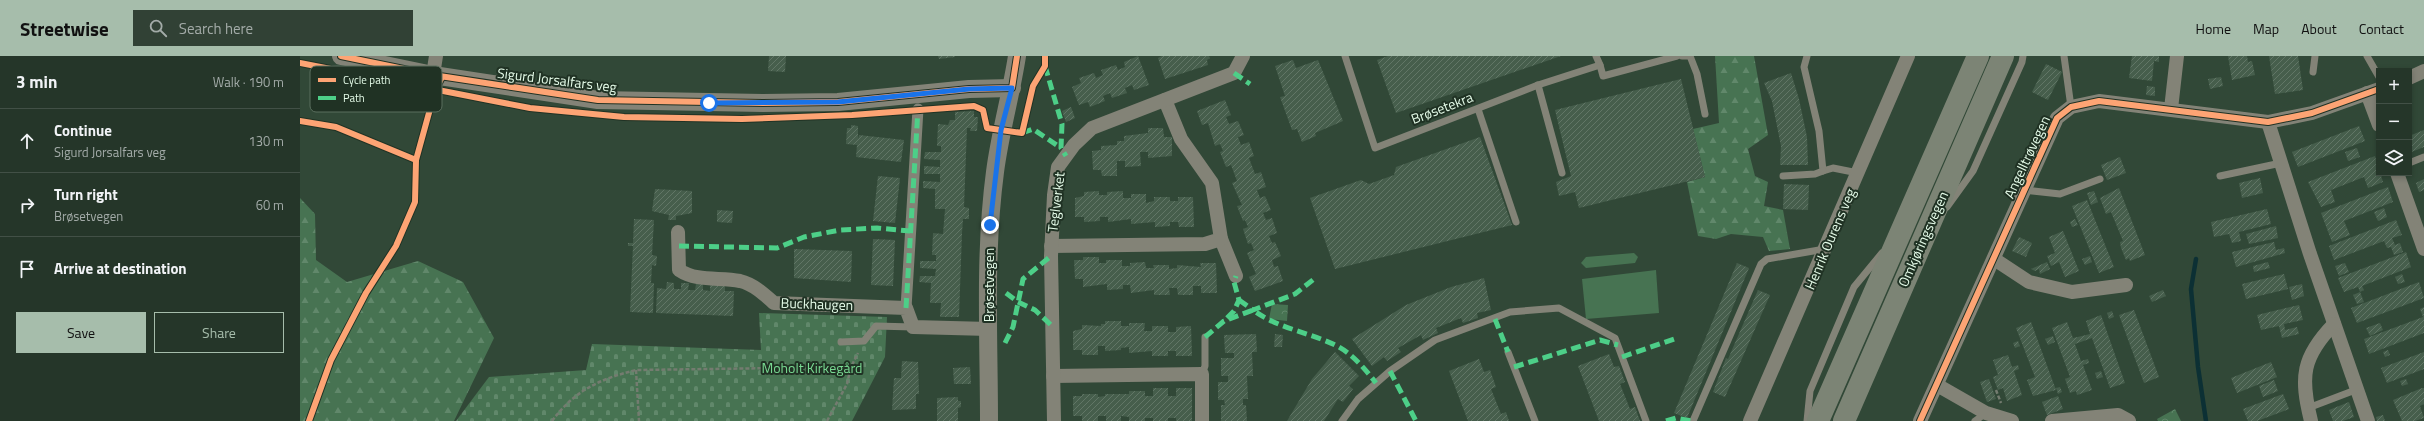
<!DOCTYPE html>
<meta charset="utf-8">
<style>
body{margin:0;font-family:"Titillium Web",sans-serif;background:#314135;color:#f1f3f6}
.controls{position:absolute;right:12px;top:12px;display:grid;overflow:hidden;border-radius:0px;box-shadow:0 2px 6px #0003}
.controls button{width:36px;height:36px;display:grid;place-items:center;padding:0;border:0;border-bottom:1px solid #425046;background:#253629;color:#f1f3f6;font:20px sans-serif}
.stop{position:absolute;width:12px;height:12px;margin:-9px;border:3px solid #1a73e8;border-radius:50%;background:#fff}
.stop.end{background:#1a73e8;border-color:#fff;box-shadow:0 1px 4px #0008}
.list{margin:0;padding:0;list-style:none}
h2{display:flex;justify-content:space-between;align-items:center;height:52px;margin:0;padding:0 16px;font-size:17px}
h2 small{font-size:13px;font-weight:400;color:#a3aba8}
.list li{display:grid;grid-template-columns:26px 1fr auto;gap:12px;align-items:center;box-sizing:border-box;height:64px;padding:0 16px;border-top:1px solid #425046}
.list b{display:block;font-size:15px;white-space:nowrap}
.list p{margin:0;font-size:13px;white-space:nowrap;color:#a3aba8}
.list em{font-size:13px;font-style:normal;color:#a3aba8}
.actions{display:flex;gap:8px;padding:12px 16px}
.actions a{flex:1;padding:9px 0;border:1px solid #a6bdab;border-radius:0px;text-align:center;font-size:14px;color:#a6bdab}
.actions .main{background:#a6bdab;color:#111}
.icon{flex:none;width:22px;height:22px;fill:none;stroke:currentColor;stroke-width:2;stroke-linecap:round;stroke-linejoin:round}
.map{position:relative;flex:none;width:2124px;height:365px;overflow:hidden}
header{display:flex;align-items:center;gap:24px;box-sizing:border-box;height:56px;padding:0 20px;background:#a6bdab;color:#111}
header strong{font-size:19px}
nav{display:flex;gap:22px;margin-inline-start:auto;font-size:14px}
.search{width:280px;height:36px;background:#314135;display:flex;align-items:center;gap:10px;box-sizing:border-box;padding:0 14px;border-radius:0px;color:#a3aba8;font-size:15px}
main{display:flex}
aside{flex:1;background:#253629}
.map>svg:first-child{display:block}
.green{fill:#477352}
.forest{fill:url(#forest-firs)}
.cemetery{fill:url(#cemetery-stones)}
.park{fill:url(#park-crowns)}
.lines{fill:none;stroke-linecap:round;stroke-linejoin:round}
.stream{stroke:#0c3034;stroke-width:4.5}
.building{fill:url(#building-hatch)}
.path{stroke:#747c70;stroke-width:2.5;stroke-dasharray:4 2;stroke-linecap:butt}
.service{stroke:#838377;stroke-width:7}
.pedestrian{stroke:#838377;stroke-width:11}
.minor{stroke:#838377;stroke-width:14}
.tertiary{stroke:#838377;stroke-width:18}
.trunk{stroke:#7c8475;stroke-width:22}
.quiet{stroke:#4dcf88;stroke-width:5;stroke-dasharray:10 5;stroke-linecap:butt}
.cycleway-casing{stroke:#203224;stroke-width:8}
.cycleway{stroke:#fda474;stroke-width:6}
.route{stroke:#1a73e8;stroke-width:5}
.labels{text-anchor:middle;stroke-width:4;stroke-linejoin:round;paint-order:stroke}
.street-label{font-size:14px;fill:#e5fce9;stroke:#203224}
.park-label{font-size:14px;fill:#79d992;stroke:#203224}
.key{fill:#203224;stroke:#5b6f5f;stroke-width:1}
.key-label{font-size:11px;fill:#e5fce9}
</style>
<header>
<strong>Streetwise</strong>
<div class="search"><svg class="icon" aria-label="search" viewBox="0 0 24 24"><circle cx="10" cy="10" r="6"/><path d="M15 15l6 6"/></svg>Search here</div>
<nav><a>Home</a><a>Map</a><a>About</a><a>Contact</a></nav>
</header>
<main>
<aside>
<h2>3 min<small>Walk · 190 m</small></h2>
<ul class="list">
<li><svg class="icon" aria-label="ahead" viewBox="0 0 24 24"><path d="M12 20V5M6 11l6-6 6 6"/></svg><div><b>Continue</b><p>Sigurd Jorsalfars veg</p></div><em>130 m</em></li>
<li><svg class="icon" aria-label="right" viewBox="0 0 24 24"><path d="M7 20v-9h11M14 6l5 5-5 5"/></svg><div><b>Turn right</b><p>Brøsetvegen</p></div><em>60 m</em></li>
<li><svg class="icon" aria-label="arrive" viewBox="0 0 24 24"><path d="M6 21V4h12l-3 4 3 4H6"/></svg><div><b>Arrive at destination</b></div></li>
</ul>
<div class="actions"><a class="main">Save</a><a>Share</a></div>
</aside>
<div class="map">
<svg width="2124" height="365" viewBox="0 0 2124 365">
<defs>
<pattern id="forest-firs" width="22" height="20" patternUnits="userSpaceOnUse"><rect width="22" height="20" fill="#477352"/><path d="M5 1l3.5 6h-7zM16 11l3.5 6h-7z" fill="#61886b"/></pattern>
<pattern id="cemetery-stones" width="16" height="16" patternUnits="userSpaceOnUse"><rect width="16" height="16" fill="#477352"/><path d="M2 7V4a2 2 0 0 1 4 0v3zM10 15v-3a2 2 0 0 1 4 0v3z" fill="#61886b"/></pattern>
<pattern id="park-crowns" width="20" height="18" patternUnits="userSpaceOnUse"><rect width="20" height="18" fill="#477352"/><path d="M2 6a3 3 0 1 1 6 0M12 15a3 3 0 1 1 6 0" fill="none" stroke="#61886b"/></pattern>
<pattern id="building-hatch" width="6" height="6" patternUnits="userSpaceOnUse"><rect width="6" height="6" fill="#465e4c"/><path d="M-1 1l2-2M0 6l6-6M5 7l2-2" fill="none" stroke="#617666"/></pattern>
</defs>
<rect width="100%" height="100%" fill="#314837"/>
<g class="green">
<path d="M1334 197 1338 201 1335 207 1286 212 1281 207 1286 201Z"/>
<path d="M1356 214 1359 257 1286 263 1282 223Z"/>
</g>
<g class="forest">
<path d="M1415 0H1454L1468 79 1448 93 1455 120 1468 126 1464 150 1483 154 1490 193 1469 195 1463 181 1431 178 1416 183 1398 180 1387 126 1405 121 1393 73 1419 67Z"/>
<path d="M0 142 15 158 16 204 47 226 118 205 163 226 194 282 154 365H0Z"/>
</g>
<path class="cemetery" d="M459 257 587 261 585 301 552 365H156L189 321 286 314 292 288 461 294Z"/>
<g class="park">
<path d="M972 248 988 249 987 265 969 263Z"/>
<path d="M1875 353 1881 365H1858L1857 363Z"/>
</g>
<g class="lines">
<path class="stream" d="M1896 203 1891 233 1898 311 1906 365"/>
</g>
<g class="building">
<path d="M469 0H486L485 16 468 15Z"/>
<path d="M638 0H655V1L639 3Z"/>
<path d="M838 0 849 29 834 34 832 29 825 32 827 37 812 42 810 37 803 40 805 45 790 51 788 46 779 49 772 31 781 27 779 22 794 17 796 22 803 19 801 14 816 9 818 14 825 11 824 6Z"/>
<path d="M862 0H909L910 2 907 4 908 9 865 23 858 2Z"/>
<path d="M1088 0H1261L1096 57 1077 4Z"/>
<path d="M1832 0H1859V6L1854 5 1852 25 1829 22Z"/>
<path d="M1928 0H1947L1948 6 1952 5 1955 19 1932 24Z"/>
<path d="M1969 0H1998L2003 34 1975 38Z"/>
<path d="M993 4 996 12 1018 4 1043 65 1015 77 1016 80 1002 86 997 73 992 74 980 41 985 40 975 10Z"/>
<path d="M1746 8 1762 16 1748 44 1732 36Z"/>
<path d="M1491 17 1499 43 1507 81 1508 109H1480L1481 90 1472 45 1464 27Z"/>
<path d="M1921 21 1923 30 1910 33 1908 23Z"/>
<path d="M1381 23 1405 121 1279 152 1275 136 1259 140 1256 126 1271 120 1255 54Z"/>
<path d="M1847 30 1855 31V40L1846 39Z"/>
<path d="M925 44 931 59 926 61 929 68 938 65 944 79 938 81 941 89 949 86 954 100 949 102 955 118 961 116 966 131 957 134 960 142 965 140 971 154 963 157 966 164 972 162 977 177 969 180 972 187 975 186 981 200 972 204 974 211 978 210 983 225 955 235 949 221 956 218 947 197 954 194 951 187 948 188 943 173 948 171 945 164 943 165 937 150 942 149 932 127 937 125 931 109 926 111 920 96 923 95 920 88 915 90 908 67 902 69 897 55Z"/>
<path d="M771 51 775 62 766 66 762 55Z"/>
<path d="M674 55V61H678L677 75H670L671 72H667L664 151 669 152V163H663L662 177 659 261H640L641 247H630L631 227 619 226 620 220H635L636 213 620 212V205H636V199H632L633 177 643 178 645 153H635V133L623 132V125L640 126V118H624V110L640 111V104L624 103 625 96H641V90H637L638 68 648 69 650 64H655V56Z"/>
<path d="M551 69 558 70V83L559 79 604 84 601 106 556 101 557 89 546 88 547 72H551Z"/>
<path d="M2059 70 2065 85 1998 111 1992 96Z"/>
<path d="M848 72H863L864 81H872V100L848 102V96H840L841 110 825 111V105H817V120H802L801 114H793L792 95 801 94V90L817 89V85H824V80L848 77Z"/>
<path d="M2124 74V91L2109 97V80Z"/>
<path d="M1180 81 1212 169 1035 213 1010 142 1061 124 1069 128 1094 119 1096 111Z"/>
<path d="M2057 92 2060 101 2048 105 2045 96Z"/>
<path d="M2075 100 2083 126 2068 132 2064 121 2031 134 2035 146 2021 151 2008 126Z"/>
<path d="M1820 101 1826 117 1807 124 1801 109Z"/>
<path d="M578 120 600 122 595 167 573 165Z"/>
<path d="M1960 122 1963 137 1942 142 1939 127Z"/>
<path d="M2124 123V134L2119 136 2116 127Z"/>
<path d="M1484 128 1509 129 1508 154 1483 153Z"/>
<path d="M2088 131 2093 146 2044 165 2050 179 2032 186 2021 157Z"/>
<path d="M1819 132 1845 199 1830 205 1829 202 1826 204 1821 192 1820 186 1823 185 1811 156 1806 158 1800 142Z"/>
<path d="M355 133 392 135V157L376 160V164H368L369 159 352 155Z"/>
<path d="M799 135V139H807V136L823 135V142H831V138H846V147L854 145V141H870V145H878V141H893L894 171H879L878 166H870V170L855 171V166L831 168V163L808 166V161H800V165L784 166V161H775V142L784 140V136Z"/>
<path d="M1794 135 1798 146 1791 149 1787 137Z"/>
<path d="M1787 144 1814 211 1799 217 1772 150Z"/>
<path d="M2084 152 2087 161 2078 165 2074 156Z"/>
<path d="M1967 153 1971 168 1939 176 1941 185 1932 187 1929 178 1914 181 1911 166Z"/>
<path d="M417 154 433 155 432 167 417 166Z"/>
<path d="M334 163 354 164 352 199 357 200 356 210 352 209 351 227H354L353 257 330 256 333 190H328V187H333Z"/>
<path d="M1775 163 1778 169 1772 171 1770 166Z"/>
<path d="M2096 164 2102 179 2092 182 2095 189 2100 187 2103 196 2094 199 2091 191 2087 192 2084 185 2034 204 2029 190Z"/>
<path d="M1976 170 1978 182 1949 188 1946 178Z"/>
<path d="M1763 175 1779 215 1765 221 1759 206 1751 210 1747 200 1755 197 1749 181Z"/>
<path d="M1719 181 1732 187 1726 201 1712 195Z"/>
<path d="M573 183 595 184 593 230 571 229Z"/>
<path d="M1974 186 1976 194 1984 192 1985 197 1936 211 1932 196Z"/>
<path d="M494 193 552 195 551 226 494 222Z"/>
<path d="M2106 196 2111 211 2062 230 2064 234 2060 236 2058 231 2044 236 2038 222Z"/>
<path d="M1790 200 1792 206 1785 209 1782 203Z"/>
<path d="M783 201H799V207H806V204H822V210H830V207L845 206 846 212H854L853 209H869V213L877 212V209L901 211 900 207H916L917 237H901V230H893V239H878L877 232H869L870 239H854V234L831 237 830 229H823V233L807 234V228L783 231V223H775L774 204H783Z"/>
<path d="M1747 206 1750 213 1740 218 1739 213 1735 215 1731 213Z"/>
<path d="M1968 206 1970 212 1954 216 1953 210Z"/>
<path d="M1437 207 1449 212 1387 362 1374 357Z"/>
<path d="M2045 207 2049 216 2039 220 2035 210Z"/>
<path d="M1984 218 1988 233 1946 243 1942 228Z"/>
<path d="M2102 218 2105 226 2098 228 2095 221Z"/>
<path d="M1184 222 1191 254 1177 257 1178 262 1163 267 1161 262 1136 272 1138 277 1123 284 1121 279 1098 292 1101 296 1087 305 1084 301 1072 310 1052 283 1106 249 1151 231Z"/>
<path d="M367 226 374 227V233H381V227H389L388 234H395L396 228H403V234L410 235V228L425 229V235H434L433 260 356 257 357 232 366 233Z"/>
<path d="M2119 226 2124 242 2057 267 2051 252Z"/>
<path d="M2002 228 2004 240 1992 244 1989 231Z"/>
<path d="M1458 234 1470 239 1425 341 1413 336 1426 302 1428 303Z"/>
<path d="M1863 234 1866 240 1852 246 1849 240Z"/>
<path d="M2060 236 2064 246 2057 248 2053 239Z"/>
<path d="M1999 249 2003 264 1984 268 1985 274 1997 271 1999 278 1982 282 1979 270 1961 274 1957 259Z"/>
<path d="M2124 251V277L2069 298 2064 283 2123 261 2120 253Z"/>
<path d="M1834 254 1859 321 1844 327 1819 259Z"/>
<path d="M1812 255 1814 261 1809 263 1807 257Z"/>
<path d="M1801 259 1825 327 1810 332 1792 282 1775 288 1781 305 1788 303 1789 307 1783 309 1792 334 1777 339 1776 335 1770 337 1765 323 1770 321 1752 272 1767 266 1773 282 1782 280 1790 278 1786 265Z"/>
<path d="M805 265H821V270H829V267H845L844 275H852V270H868V276H876V271L891 270 892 300H876V295H868V300H852V295L829 297V291L821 292V294L805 295V290H798V299H782V294H773V275L782 273V269L801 270V268H805Z"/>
<path d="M1731 266 1756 334 1733 340 1727 324 1735 321 1716 272Z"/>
<path d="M2080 267 2083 274 2070 280 2066 272Z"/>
<path d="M956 278 957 296H952L953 320H947L948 343H943V349H946L947 365H921V349H925L924 344H918V326H928V320H921V302H934V297H925L924 279Z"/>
<path d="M975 278 983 279 982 291H974Z"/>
<path d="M1753 280 1755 286 1748 289 1745 283Z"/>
<path d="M1718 285 1720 290 1715 292 1713 287Z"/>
<path d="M2088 294 2090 299 2085 301 2083 296Z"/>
<path d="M1035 296 1059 320 1049 330 1053 333 1043 346 1038 343 1024 365H987L1012 323Z"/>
<path d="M2124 296V313L2087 327 2081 312Z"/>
<path d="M1309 298 1314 311 1319 310 1325 326 1320 328 1330 353 1335 351 1340 365H1299L1278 310Z"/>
<path d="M1708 299 1712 311 1718 309 1719 313 1714 315 1722 339 1707 345 1703 332 1698 334 1693 321 1698 319 1693 304Z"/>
<path d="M1179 303 1184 316 1190 314 1196 331 1191 333 1201 358 1206 356 1209 365H1168L1149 315Z"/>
<path d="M602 305 618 306 619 338H616V353L592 354 594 322H601Z"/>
<path d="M1971 306 1977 321 1937 337 1931 322Z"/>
<path d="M670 311 671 328H654L653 312Z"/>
<path d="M1801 315 1803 321 1797 323 1795 317Z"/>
<path d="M1689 323 1696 343 1687 346 1680 326Z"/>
<path d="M2106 323 2108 328 2102 330 2100 325Z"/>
<path d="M1974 324 1978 335 1963 341 1959 330Z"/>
<path d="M1760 331 1762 336 1758 338 1756 332Z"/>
<path d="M853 332H868V340H876V332H892V365H876V362H868V365H853V362H845V365H829V361L821 360V365H806V360H798V365H782V360H773V340H782V338H798V341L805 340V338H829V335H845V340H853Z"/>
<path d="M2122 332H2124V348L2120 350 2124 362 2115 365H2102L2093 344Z"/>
<path d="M1983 338 1989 353 1957 365H1948L1943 353Z"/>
<path d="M1758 340 1763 353 1747 359 1742 346Z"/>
<path d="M658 341V345H661V351L658 352V365H637V342Z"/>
<path d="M2049 346 2054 361 2043 365H2033L2029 354Z"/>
<path d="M2083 359 2085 365H2077L2076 361Z"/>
</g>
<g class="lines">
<g class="path">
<path d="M336 314 339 365"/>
<path d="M1696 334 1701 347"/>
<path d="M252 365C275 334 300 323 336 314L551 311 558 297"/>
<path d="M527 365 547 328 551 311"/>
</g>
<g class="service">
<path d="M1045 0 1075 92 1238 29 1300 9 1296 0"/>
<path d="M1382 0H1390L1397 18 1405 58"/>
<path d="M1507 0 1504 11 1519 75 1523 115 1533 112 1558 117"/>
<path d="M1764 0 1771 51"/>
<path d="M2067 0 2079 21"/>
<path d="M1300 9 1303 20 1377 0"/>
<path d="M2013 16 2015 0"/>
<path d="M1238 29 1262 117"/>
<path d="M1178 53 1216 166"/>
<path d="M2109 107 2124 101"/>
<path d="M1483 120 1515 118 1523 115"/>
<path d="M1920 120 1981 107"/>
<path d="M1724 134 1760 138 1800 123"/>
<path d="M1647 151 1673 115 1722 6 1723 0"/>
<path d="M541 286 564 285 576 270 613 271"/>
<path d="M1208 296 1235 365"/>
<path d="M902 318 905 310V281"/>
<path d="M2008 352 2058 333"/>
<path d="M1042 365 1058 343 1090 315 1135 284 1210 256 1259 252 1315 282 1346 365"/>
<path d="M1393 365 1461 208 1467 203 1525 193"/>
<path d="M1507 365 1510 335 1554 231 1582 197"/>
<path d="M1675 365 1686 357"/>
</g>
<path class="pedestrian" d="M606 252 618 53"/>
<g class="minor">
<path d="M133 19 136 0"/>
<path d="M2109 22 2124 15"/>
<path d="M2067 37 2079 69"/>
<path d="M1871 53 1877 0"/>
<path d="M1968 66 2010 198 2068 365"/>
<path d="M2097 117 2124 193"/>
<path d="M378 176 379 214C397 226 419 221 440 225 453 228 464 238 474 247L606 252 613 271 689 273"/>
<path d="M921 183 936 220"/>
<path d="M751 190 905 188 921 183 912 127 881 83 865 44"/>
<path d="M1694 203 1729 226 1772 236 1826 229"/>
<path d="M753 320 902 318V365"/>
<path d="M1637 329 1686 357 1712 365"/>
<path d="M754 365 751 200 754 139 758 111 774 89 792 72 934 17 943 0"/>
<path d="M1450 365 1608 0"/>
<path d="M1620 365 1757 62 1771 51 1799 45 1968 66 2012 57 2079 33"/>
<path d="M1752 365 1818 359 1829 365"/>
<path d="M2011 365C2000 321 2002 301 2034 268"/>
</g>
<g class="tertiary">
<path d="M41 0 133 19 298 44 463 47 538 46 669 33 712 32"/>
<path d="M689 365C689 282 684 199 695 116 700 77 711 39 717 0"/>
</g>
<g class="trunk">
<path d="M1518 365 1678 0"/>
<path d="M1544 365 1703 0"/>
</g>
<g class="quiet">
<path d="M745 10 762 68 761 92 766 100"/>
<path d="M934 17 950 28"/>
<path d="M722 77 733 73 761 92"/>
<path d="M379 190 477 192 504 181 540 174 577 172 610 175"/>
<path d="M706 237 718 246 735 254 752 270"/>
<path d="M939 244 953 254 995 238 1014 223"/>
<path d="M606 252 618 53"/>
<path d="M927 262 934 255 939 244 934 226 936 220"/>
<path d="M1195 263 1208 296"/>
<path d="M905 281 924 265 953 254C977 272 1008 276 1035 289 1052 297 1065 313 1076 327"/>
<path d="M705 287 713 271 723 223 751 200"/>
<path d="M1322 301 1377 282"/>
<path d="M1214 311 1300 284 1318 289"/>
<path d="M1090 315 1116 365"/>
<path d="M1366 365 1376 362 1392 365"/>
</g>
<defs>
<g id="cycleway">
<path d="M41 0 133 19 298 44 463 47 538 46 669 33 712 32 717 0"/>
<path d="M0 7 230 52 324 61 442 63 552 59 674 50 683 54 687 72 722 77 733 30 745 10V0"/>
<path d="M0 65 36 71 116 104"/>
<path d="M9 365 31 304 66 237 96 190 115 146 116 104 135 35 142 21"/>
<path d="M1620 365 1757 62 1771 51 1799 45 1968 66 2012 57 2079 33"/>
</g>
</defs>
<use href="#cycleway" class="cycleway-casing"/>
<use href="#cycleway" class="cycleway"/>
</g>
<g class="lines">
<path class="route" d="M409 47 538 46 669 33 712 32 701 74 690 169"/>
</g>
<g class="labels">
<g class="street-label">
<text transform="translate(257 24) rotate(7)" y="5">Sigurd Jorsalfars veg</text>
<text transform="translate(1142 52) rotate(-21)" y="5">Brøsetekra</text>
<text transform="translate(1727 101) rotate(-65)" y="5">Angelltrøvegen</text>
<text transform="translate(756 146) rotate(-83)" y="5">Teglverket</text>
<text transform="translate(1530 183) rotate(-67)" y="5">Henrik Ourens veg</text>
<text transform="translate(1623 183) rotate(-66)" y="5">Omkjøringsvegen</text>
<text transform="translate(689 229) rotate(-90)" y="5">Brøsetvegen</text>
<text transform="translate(517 248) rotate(2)" y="5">Buckhaugen</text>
</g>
<g class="park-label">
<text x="512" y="317">Moholt Kirkegård</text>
</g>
</g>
<rect x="10" y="10" width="132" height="46" rx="6" class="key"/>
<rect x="18" y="22" width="18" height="4" fill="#fda474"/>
<rect x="18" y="40" width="18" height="4" fill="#4dcf88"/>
<g class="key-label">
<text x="43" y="28">Cycle path</text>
<text x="43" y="46">Path</text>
</g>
</svg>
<div class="controls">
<button>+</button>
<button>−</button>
<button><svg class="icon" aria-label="layers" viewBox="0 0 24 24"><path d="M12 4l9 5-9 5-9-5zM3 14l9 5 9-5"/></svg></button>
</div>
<div class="stop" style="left:409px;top:47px"></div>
<div class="stop end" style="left:690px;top:169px"></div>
</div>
</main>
